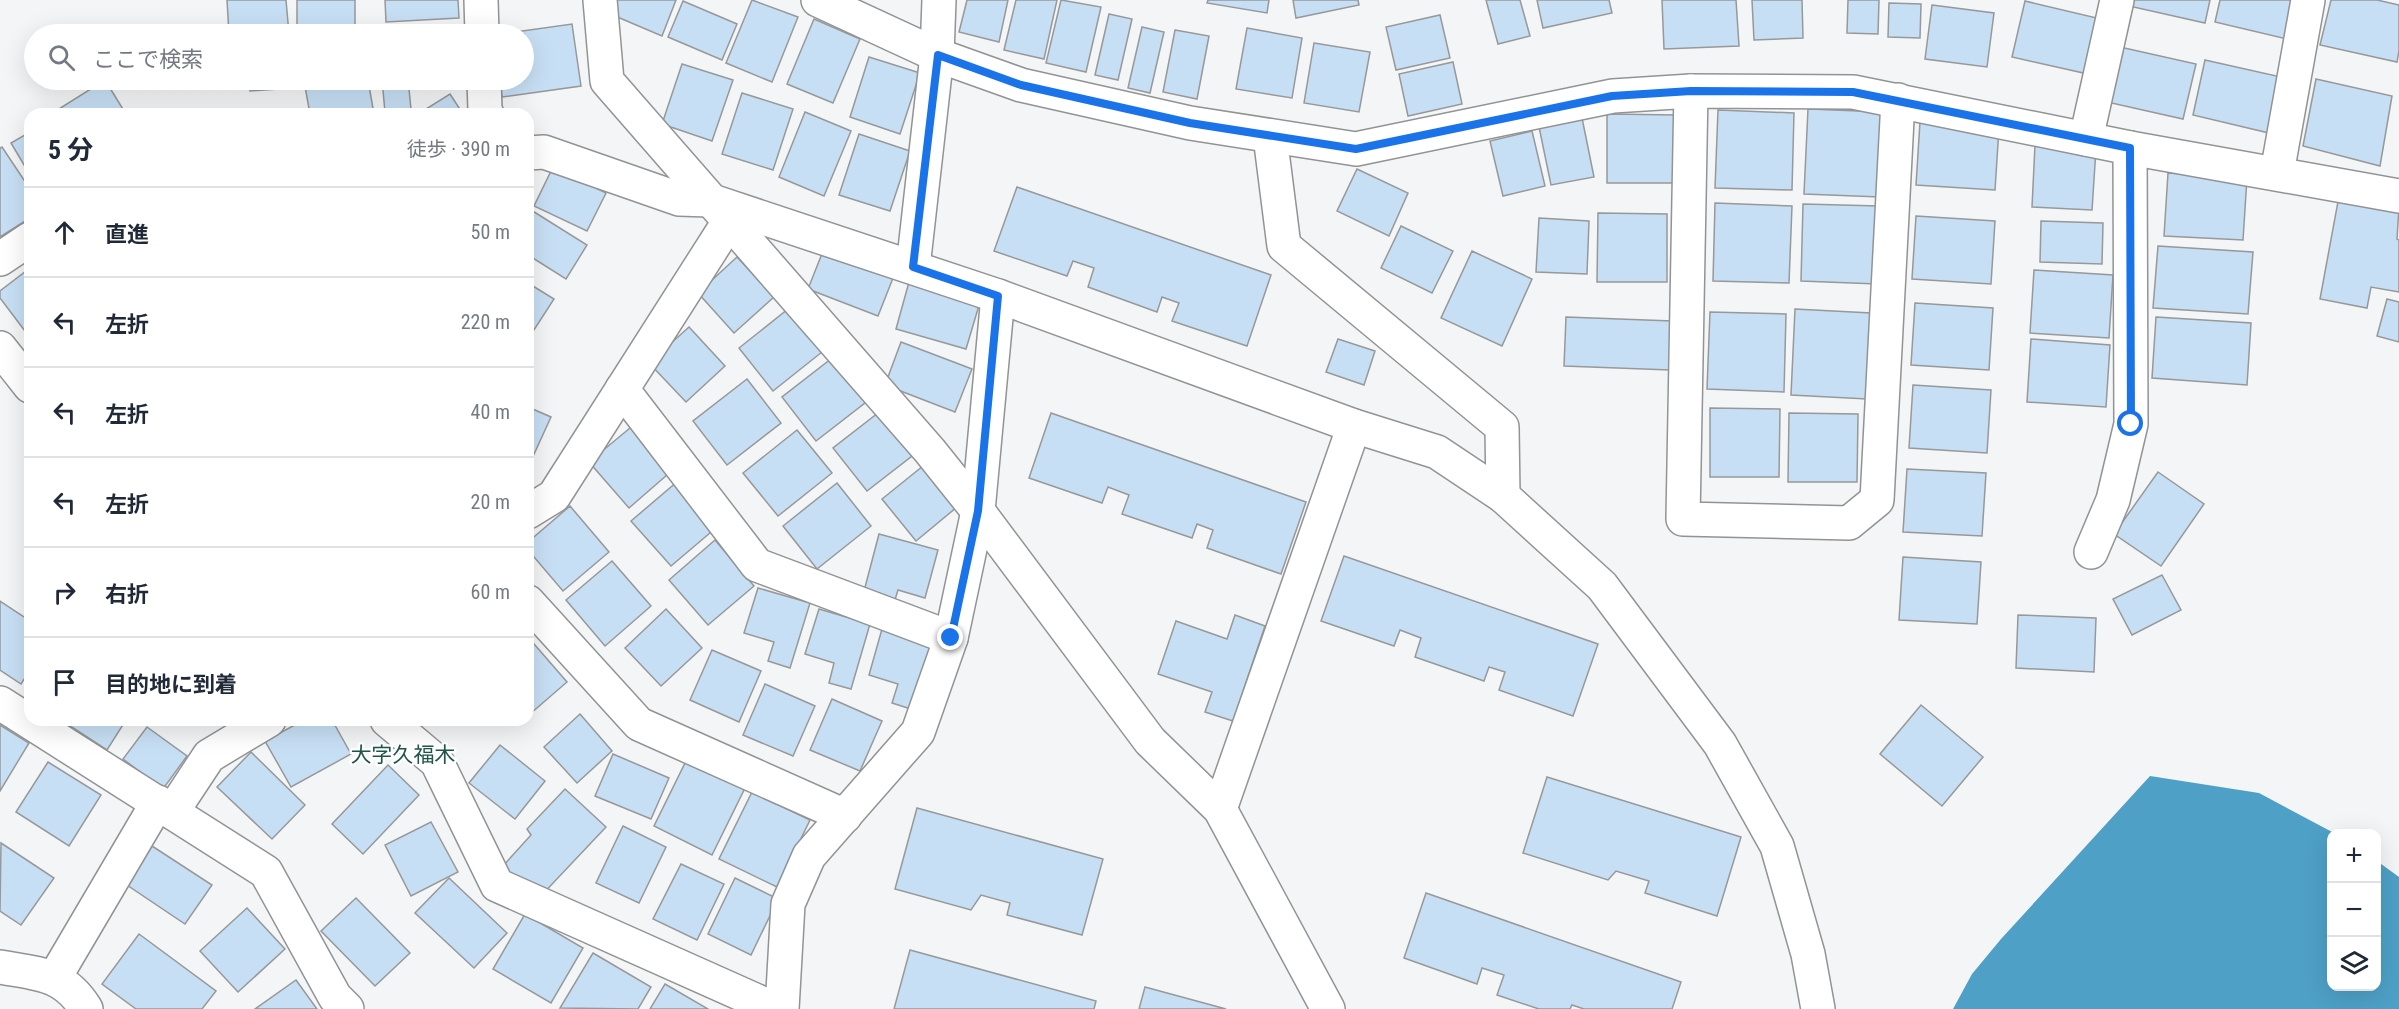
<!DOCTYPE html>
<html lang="ja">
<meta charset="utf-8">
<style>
body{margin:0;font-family:"Roboto Condensed","Noto Sans JP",sans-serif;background:#f2f2f3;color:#1f2937}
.controls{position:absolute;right:18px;bottom:18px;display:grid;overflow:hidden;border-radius:12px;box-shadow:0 6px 24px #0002}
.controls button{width:54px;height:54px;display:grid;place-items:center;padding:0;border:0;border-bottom:2px solid #e0e1e3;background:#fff;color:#1f2937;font:30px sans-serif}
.stop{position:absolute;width:18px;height:18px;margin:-14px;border:4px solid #1a73e8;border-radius:50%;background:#fff}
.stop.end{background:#1a73e8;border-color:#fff;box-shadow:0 2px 6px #0008}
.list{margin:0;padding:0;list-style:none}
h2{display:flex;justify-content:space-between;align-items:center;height:78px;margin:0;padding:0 24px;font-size:26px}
h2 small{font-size:20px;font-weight:400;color:#747a83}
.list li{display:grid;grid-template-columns:39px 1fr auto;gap:18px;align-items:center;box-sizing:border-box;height:90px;padding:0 24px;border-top:2px solid #e0e1e3}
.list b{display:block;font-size:22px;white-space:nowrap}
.list em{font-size:20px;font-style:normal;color:#747a83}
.icon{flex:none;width:33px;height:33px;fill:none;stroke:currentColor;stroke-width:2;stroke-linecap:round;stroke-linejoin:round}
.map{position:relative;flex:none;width:2399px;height:1009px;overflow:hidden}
.search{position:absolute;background:#fff;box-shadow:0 6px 24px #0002;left:24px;top:24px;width:510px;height:66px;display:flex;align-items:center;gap:15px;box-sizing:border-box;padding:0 21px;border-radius:33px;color:#747a83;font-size:22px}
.panel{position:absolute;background:#fff;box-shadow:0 6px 24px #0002;left:24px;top:108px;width:510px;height:618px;border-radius:18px}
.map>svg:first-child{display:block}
.water{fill:#4ea0c7}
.building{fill:#c7dff5;stroke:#979899;stroke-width:1.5}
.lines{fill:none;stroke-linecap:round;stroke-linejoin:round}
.minor-casing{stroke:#929394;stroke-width:36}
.minor{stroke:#fff;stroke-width:33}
.route{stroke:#1a73e8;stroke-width:8}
.labels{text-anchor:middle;stroke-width:5;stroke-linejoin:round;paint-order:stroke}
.quarter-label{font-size:21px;fill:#205549;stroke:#fff}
</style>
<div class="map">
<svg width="2399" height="1009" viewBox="0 0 2399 1009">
<rect width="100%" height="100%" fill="#f4f5f6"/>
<path class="water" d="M2150 776 2259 793 2334 833 2332 834V986H2376L2377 861 2399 877V1009H1953L1972 974 2001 939Z"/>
<g class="building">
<path d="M227 0H286L289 34H229Z"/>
<rect x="297" y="0" width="58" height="34"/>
<path d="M385 0H458L459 18 386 22Z"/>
<path d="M613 0H676L662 36 608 13Z"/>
<path d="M752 0 798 17 772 82 726 63Z"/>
<path d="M967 0H1008L999 42 959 32Z"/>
<path d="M1016 0H1057L1044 59 1004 50Z"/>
<path d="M1061 0 1101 7 1086 72 1046 63Z"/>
<path d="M1208 0H1269L1267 13 1207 3Z"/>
<path d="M1293 0H1358L1359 5 1296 18Z"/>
<path d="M1486 0H1520L1530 36 1498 44Z"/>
<path d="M1537 0H1609L1612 13 1543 28Z"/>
<path d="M1662 0H1736L1739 46 1664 49Z"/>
<path d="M1752 0H1802L1803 38 1754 40Z"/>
<path d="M1848 0H1879L1878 34 1847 33Z"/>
<path d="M2130 0H2210L2205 23 2129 6Z"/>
<path d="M2220 0H2300L2291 40 2215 22Z"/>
<path d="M2331 0H2377L2399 5V51L2397 62 2320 45Z"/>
<path d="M683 1 737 24 722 60 668 37Z"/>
<path d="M2025 1 2101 19 2088 74 2012 57Z"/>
<path d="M1889 3 1921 4 1920 38 1888 37Z"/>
<path d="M1932 5 1994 13 1987 67 1925 59Z"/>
<path d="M1109 14 1132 19 1118 80 1095 75Z"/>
<path d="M1440 15 1450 58 1396 70 1386 27Z"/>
<path d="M814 19 860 39 833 103 787 84Z"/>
<path d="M572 24 581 86 502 97 499 80H524V34H500Z"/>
<path d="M1142 27 1164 32 1150 93 1128 88Z"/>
<path d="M1247 28 1302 38 1292 98 1236 89Z"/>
<path d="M1175 30 1209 36 1197 99 1163 92Z"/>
<path d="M1314 43 1370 52 1359 112 1304 103Z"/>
<path d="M2120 47 2196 64 2183 119 2107 102Z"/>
<path d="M869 57 920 73 900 134 850 117Z"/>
<path d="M2205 60 2281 77 2269 133 2193 115Z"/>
<path d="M1453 62 1462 104 1408 116 1399 74Z"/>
<path d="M682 64 733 80 712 141 662 124Z"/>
<path d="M2316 79 2392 96 2380 166 2303 146Z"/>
<path d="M105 80 126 114H55L54 112Z"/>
<path d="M249 80H293V88L250 91Z"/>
<path d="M313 80H368L374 114H310L304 81Z"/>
<path d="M382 80H436L437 86 409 89 411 109 385 112Z"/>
<path d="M742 93 793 109 773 170 722 154Z"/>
<path d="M450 94 463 114H418Z"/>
<path d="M1808 109 1884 112 1880 197 1804 194Z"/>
<path d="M1718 110 1794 113 1792 190 1715 188Z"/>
<path d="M805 112 851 131 824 196 779 177Z"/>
<path d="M1581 113 1594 177 1551 185 1538 122Z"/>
<path d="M1607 114 1677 115 1676 183H1607Z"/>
<path d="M1920 122 1999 128 1995 190 1916 185Z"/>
<path d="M1532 131 1545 186 1503 196 1490 141Z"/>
<path d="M30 132V175L11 143Z"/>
<path d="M859 134 910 151 890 211 839 195Z"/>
<path d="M2035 145 2096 149 2092 210 2032 207Z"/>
<path d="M2 147 30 189V218L0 237V148Z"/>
<path d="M553 167 606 193 587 231 534 206Z"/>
<path d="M1357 169 1408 193 1389 236 1337 211Z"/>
<path d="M2168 173 2247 178 2243 240 2164 236Z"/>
<path d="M1017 187 1271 275 1247 346 1172 321 1179 303 1162 297 1157 312 1088 287 1094 268 1073 261 1067 276 994 251Z"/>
<path d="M2339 196 2399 207 2397 239 2399 240V292L2371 287 2367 308 2320 299Z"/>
<path d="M1715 203 1792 206 1789 283 1713 281Z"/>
<path d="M1803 204 1879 206 1877 284 1801 281Z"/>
<path d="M531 210 587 245 566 279 528 255V214Z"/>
<path d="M1598 213 1667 214V282H1597Z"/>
<path d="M1916 216 1995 221 1991 284 1912 279Z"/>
<path d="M1539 218 1589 221 1587 274 1536 272Z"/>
<path d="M2041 221 2103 223 2102 264 2040 262Z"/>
<path d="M1401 226 1453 251 1432 293 1381 268Z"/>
<path d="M825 246 895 273 878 316 808 289Z"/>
<path d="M2158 246 2253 252 2248 314 2153 308Z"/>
<path d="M1472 251 1532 279 1502 346 1441 318Z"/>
<path d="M737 257 774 297 734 333 698 293Z"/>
<path d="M30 268V333L28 335 0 298V291Z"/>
<path d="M2034 270 2113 275 2109 338 2030 333Z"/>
<path d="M909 282 980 302 966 349 896 329Z"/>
<path d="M528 283 554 299 532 333 528 330Z"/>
<path d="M2387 299 2399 302V342L2377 336Z"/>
<path d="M1915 303 1993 308 1989 370 1911 365Z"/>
<path d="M793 305 827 348 773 391 739 348Z"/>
<path d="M1795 309 1871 313 1867 399 1791 395Z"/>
<path d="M1710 312 1786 314 1784 392 1707 389Z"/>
<path d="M1566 317 1672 321 1670 370 1564 366Z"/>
<path d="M2156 317 2251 323 2247 385 2152 378Z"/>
<path d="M689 327 725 366 686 402 649 363Z"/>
<path d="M1338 339 1375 351 1364 385 1326 372Z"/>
<path d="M2031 339 2110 345 2106 407 2027 402Z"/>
<path d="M901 342 972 369 955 412 885 385Z"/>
<path d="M836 355 870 399 816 441 782 397Z"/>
<path d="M747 379 781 423 727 465 693 421Z"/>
<path d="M1913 385 1991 390 1987 453 1909 448Z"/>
<path d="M887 406 921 449 867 491 833 448Z"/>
<path d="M528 407 551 417 530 463 528 462Z"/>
<path d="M1710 408 1780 409 1779 477H1710Z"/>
<path d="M1051 413 1306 502 1281 574 1207 548 1213 530 1197 524 1192 538 1122 514 1129 495 1108 487 1102 503 1029 478Z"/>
<path d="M1789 413 1858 414 1857 482H1788Z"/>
<path d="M636 423 675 468 629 508 589 462Z"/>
<path d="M797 430 832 473 778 516 743 473Z"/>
<path d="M923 466 957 507 916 541 882 499Z"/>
<path d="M1907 469 1986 473 1982 536 1903 532Z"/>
<path d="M2158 472 2204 504 2161 566 2114 534Z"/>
<path d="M678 481 717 527 671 566 631 521Z"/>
<path d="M837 483 871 526 817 569 783 526Z"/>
<path d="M570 506 609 552 563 591 528 550V542Z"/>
<path d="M879 534 938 550 925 598 898 590 894 603 863 595Z"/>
<path d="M715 540 754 586 708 625 669 580Z"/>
<path d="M1344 556 1598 644 1573 716 1499 690 1505 672 1489 667 1484 681 1415 657 1421 638 1400 630 1394 646 1321 621Z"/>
<path d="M1903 557 1981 562 1977 624 1899 620Z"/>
<path d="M612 561 651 606 605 646 566 600Z"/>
<path d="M2162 575 2181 610 2132 635 2113 599Z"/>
<path d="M758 588 810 603 790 668 768 661 774 642 744 633Z"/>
<path d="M0 601 30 621V670L21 684 0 670Z"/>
<path d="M666 609 702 648 661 686 625 648Z"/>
<path d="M819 609 870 624 851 689 829 683 834 663 805 654Z"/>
<path d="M1235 615 1265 626 1233 721 1205 712 1212 692 1158 674 1176 621 1227 639Z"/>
<path d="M2018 615 2096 618 2094 672 2016 668Z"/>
<path d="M882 629 934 645 914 710 892 703 898 684 869 675Z"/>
<path d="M528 637 567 682 530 714 528 711Z"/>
<path d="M712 650 761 671 739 722 690 700Z"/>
<path d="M765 684 815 706 793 756 743 735Z"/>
<path d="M832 699 882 721 860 771 810 750Z"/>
<path d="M1921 705 1983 757 1942 806 1880 754Z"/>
<path d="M580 714 612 751 577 783 544 747Z"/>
<path d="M61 720H126L107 750Z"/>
<path d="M304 720H332L351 754 291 787 265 741Z"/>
<path d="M0 725 29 743 0 791Z"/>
<path d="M147 727 187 756 163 789 123 759Z"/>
<path d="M500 745 545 781 515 819 469 783Z"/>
<path d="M251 752 305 805 272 839 217 787Z"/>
<path d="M613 754 669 778 651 819 595 796Z"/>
<path d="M687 759 745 788 712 855 654 826Z"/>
<path d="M48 762 101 795 69 846 16 812Z"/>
<path d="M388 765 419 795 363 854 332 824Z"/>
<path d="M1547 777 1741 837 1717 916 1645 893 1649 881 1616 871 1608 880 1523 853Z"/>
<path d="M565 789 606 827 538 899 503 866 531 835 527 829Z"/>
<path d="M752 792 810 820 777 887 719 859Z"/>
<path d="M917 808 1103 859 1082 935 1007 915 1010 903 981 895 971 910 895 889Z"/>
<path d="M431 822 458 872 411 896 385 845Z"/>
<path d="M623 826 666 847 639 903 596 883Z"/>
<path d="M1 843 54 878 21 925 0 911Z"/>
<path d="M152 846 212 885 185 924 127 885Z"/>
<path d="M681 864 724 884 697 940 653 919Z"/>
<path d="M449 878 507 933 474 968 415 913Z"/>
<path d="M735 878 778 899 751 955 708 934Z"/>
<path d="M1426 893 1681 982 1672 1009H1584L1572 1005 1570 1009H1539L1497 995 1504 975 1482 968 1477 984 1404 958Z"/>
<path d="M356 898 410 953 375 986 321 931Z"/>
<path d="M247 908 285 949 238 992 200 951Z"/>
<path d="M525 914 583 948 551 1003 493 969Z"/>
<path d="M139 934 216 991 202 1009H136L102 984Z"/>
<path d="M910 950 1096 1001 1094 1009H894Z"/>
<path d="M593 953 651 987 638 1009 560 1008Z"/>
<path d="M296 980 317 1009H255Z"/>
<path d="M665 984 708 1009H650Z"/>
<path d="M1145 987 1226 1009H1139Z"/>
</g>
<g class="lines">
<defs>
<g id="minor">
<path d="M481 0 482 34"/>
<path d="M600 0 607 81 930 451 978 511 1150 741 1220 809 1328 1009"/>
<path d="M818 0 937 55 1021 85 1190 123 1356 149 1613 96 1691 91 1853 92 2130 148 2399 196"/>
<path d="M484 80 485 110 487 114"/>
<path d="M1691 91 1683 519 1849 523 1877 500 1898 100"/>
<path d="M1270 136 1284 246 1502 427 1503 496"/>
<path d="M2086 139 2117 0"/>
<path d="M528 153 544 152 679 199 709 200 998 296 1354 426 1437 452 1503 496 1602 586 1720 744 1777 846 1808 954 1818 1009"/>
<path d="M2277 173 2308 0"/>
<path d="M0 259 30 239"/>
<path d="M913 267 937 55 939 0"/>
<path d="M0 348 30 386"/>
<path d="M622 389 757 565 951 638"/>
<path d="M528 512 554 496 730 220"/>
<path d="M2091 552 2113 500 2131 424 2130 148"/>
<path d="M528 602 639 724 845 816"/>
<path d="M0 703 266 872 335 997 347 1009"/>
<path d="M387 720 437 762 497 885 775 1009"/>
<path d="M1220 809 1354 426"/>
<path d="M172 812 209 756 269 720"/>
<path d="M0 967C38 974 64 973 86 1009"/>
<path d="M55 977 158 802"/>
<path d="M782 1009 788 904 809 856 918 732 951 638 978 511 998 296"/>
</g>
</defs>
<use href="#minor" class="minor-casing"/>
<use href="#minor" class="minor"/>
</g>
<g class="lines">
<path class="route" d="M951 638 978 511 998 296 913 267 938 55 1021 85 1190 123 1356 149 1612 96 1691 91 1853 92 2130 148 2131 424"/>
</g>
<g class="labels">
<g class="quarter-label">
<text x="403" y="762">大字久福木</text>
</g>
</g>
</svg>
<div class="controls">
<button>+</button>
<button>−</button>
<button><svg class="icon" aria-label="layers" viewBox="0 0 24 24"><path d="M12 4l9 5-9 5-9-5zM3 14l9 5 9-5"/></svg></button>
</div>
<div class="stop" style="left:2131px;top:424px"></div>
<div class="stop end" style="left:951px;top:638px"></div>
<div class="search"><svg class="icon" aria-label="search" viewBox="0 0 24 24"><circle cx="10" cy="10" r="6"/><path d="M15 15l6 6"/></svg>ここで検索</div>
<section class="panel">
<h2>5 分<small>徒歩 · 390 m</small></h2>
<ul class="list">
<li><svg class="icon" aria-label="ahead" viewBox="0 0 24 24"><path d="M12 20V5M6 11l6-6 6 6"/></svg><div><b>直進</b></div><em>50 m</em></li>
<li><svg class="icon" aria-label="left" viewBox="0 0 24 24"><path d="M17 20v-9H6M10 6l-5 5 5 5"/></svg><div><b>左折</b></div><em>220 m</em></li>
<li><svg class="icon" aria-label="left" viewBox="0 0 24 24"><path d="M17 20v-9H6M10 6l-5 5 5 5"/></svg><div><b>左折</b></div><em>40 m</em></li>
<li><svg class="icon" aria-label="left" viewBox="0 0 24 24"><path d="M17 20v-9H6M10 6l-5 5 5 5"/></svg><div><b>左折</b></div><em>20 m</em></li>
<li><svg class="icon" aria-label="right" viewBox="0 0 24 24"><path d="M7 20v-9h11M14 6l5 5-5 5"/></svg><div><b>右折</b></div><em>60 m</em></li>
<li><svg class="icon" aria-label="arrive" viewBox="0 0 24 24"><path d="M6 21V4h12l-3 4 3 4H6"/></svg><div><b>目的地に到着</b></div></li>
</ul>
</section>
</div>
